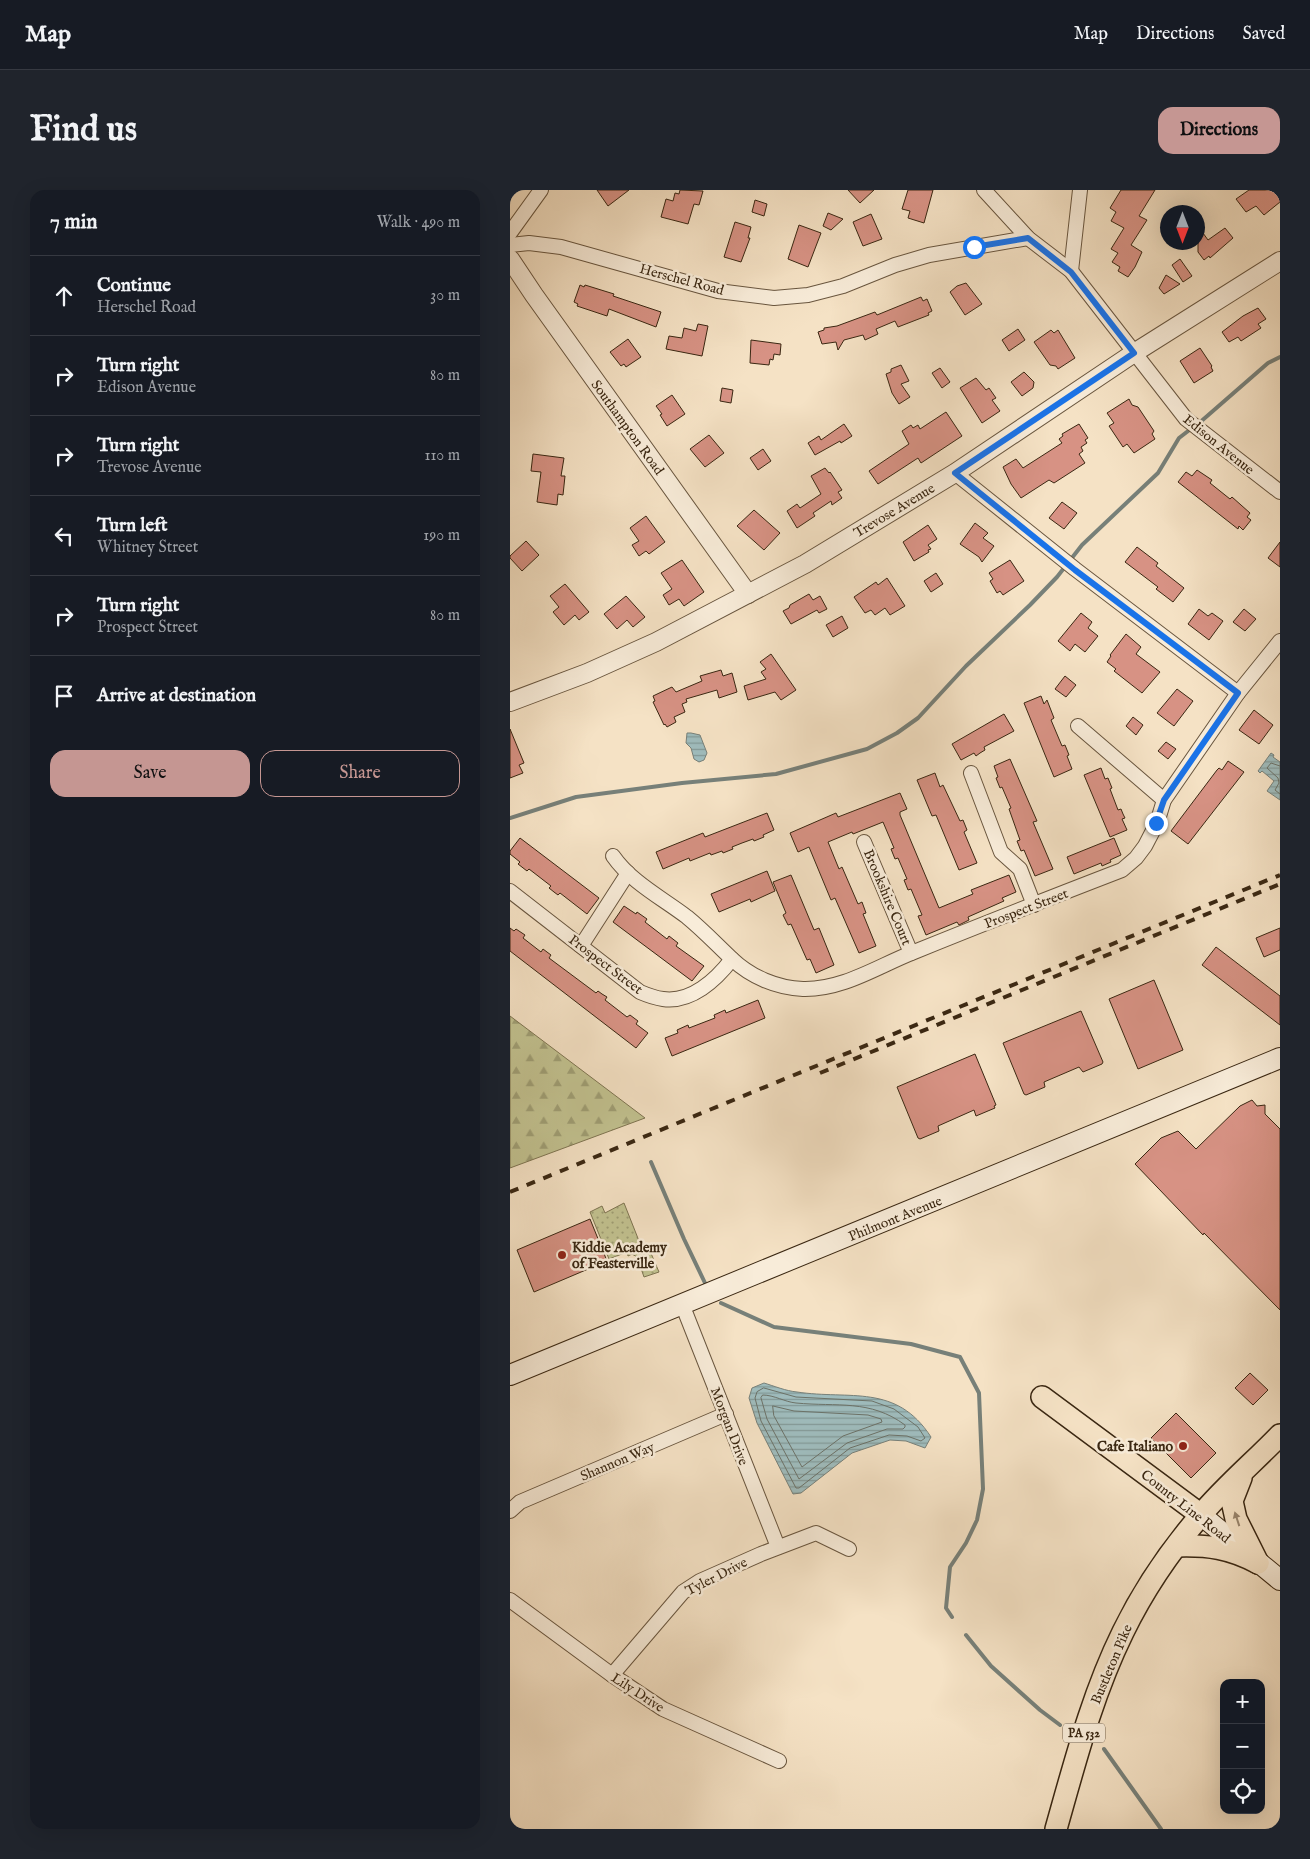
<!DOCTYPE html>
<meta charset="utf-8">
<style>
body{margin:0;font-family:"IM FELL English",serif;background:#20242c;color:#f1f3f6}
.controls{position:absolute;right:15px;bottom:15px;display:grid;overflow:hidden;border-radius:10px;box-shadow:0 5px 20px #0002}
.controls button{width:45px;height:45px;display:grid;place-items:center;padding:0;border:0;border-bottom:1px solid #363941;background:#171b24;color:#f1f3f6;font:25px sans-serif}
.compass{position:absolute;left:650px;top:15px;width:45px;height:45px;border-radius:50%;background:#171b24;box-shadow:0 5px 20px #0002;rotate:180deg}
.stop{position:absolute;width:15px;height:15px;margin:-11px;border:4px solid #1a73e8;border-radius:50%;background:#fff}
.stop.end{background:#1a73e8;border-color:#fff;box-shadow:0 1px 5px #0008}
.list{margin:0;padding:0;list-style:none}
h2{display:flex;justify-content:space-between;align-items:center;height:65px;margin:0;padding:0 20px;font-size:21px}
h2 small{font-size:16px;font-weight:400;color:#9ea1a6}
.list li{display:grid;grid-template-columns:32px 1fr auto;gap:15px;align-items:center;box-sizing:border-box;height:80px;padding:0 20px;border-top:1px solid #363941}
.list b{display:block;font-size:19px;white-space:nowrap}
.list p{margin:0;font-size:16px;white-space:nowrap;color:#9ea1a6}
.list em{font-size:16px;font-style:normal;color:#9ea1a6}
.actions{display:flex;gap:10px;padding:15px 20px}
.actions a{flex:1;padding:11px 0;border:1px solid #c59692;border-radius:15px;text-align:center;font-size:18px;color:#c59692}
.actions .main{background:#c59692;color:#111}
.icon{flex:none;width:28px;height:28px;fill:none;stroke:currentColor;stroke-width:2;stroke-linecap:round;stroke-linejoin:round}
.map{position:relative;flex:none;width:770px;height:1639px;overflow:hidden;border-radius:15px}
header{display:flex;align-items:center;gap:30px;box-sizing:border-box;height:70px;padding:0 25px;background:#171b24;border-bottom:1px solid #363941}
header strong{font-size:24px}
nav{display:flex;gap:28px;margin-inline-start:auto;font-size:18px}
.intro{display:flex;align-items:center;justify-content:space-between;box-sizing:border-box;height:120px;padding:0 30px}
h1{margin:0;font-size:35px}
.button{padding:12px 22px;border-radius:15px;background:#c59692;color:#111;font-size:18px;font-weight:700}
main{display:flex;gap:30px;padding:0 30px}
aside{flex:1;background:#171b24;border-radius:15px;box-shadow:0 5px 20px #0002}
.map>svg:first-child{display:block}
.grass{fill:url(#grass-dots);stroke:#7e7451}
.forest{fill:url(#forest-firs);stroke:#7e7451}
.water{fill:url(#water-rules);stroke:#778079}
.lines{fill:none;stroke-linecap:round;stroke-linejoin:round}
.shore{stroke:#6c7268;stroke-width:1}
.stream{stroke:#778079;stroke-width:4}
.building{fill:#d79284;stroke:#3a2712}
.minor-casing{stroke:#69563f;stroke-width:16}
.tertiary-casing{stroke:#69563f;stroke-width:20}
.secondary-casing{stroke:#3a2712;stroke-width:22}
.primary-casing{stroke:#3a2712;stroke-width:24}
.minor{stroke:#f8ecd9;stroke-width:14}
.tertiary{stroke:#f8ecd9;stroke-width:18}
.secondary{stroke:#f8ecd9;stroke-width:20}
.primary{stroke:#f5e2c5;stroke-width:21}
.rail{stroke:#3a2712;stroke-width:4;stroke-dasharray:9 9;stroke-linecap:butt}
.oneway{fill:#98846c}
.route{stroke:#1a73e8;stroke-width:6}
.poi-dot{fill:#8f2418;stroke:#f8ecd9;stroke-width:2}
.labels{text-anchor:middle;stroke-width:5;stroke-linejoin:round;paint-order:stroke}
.shield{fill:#f8ecd9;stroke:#73624e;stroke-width:1}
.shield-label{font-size:12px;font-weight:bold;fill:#3a2712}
.street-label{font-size:14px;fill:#3a2712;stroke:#f8ecd9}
.poi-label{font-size:14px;font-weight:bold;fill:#3a2712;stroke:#f8ecd9;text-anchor:start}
</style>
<header>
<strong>Map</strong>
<nav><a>Map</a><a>Directions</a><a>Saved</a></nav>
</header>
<div class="intro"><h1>Find us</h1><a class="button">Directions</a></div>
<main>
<aside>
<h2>7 min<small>Walk · 490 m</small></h2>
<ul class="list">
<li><svg class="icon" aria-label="ahead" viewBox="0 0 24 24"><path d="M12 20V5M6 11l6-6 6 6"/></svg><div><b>Continue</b><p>Herschel Road</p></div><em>30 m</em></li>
<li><svg class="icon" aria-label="right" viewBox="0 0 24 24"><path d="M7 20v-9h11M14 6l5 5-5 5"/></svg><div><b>Turn right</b><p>Edison Avenue</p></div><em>80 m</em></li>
<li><svg class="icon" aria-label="right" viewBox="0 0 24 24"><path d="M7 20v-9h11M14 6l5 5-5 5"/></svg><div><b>Turn right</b><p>Trevose Avenue</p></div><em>110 m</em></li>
<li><svg class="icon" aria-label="left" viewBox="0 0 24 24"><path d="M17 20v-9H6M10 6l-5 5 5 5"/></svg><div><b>Turn left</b><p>Whitney Street</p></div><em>190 m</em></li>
<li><svg class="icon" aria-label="right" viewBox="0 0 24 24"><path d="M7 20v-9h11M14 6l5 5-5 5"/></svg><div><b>Turn right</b><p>Prospect Street</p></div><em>80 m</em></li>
<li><svg class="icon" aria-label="arrive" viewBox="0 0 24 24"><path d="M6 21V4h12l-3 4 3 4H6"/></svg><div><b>Arrive at destination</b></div></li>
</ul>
<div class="actions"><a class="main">Save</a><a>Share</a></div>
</aside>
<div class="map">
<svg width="770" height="1639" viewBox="0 0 770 1639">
<defs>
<pattern id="grass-dots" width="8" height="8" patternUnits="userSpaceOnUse" patternTransform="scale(1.25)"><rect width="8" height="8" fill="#c2c290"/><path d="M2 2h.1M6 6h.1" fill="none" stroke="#9f9e74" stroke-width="1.8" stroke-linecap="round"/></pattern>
<pattern id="forest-firs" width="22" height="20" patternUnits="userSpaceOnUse" patternTransform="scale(1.25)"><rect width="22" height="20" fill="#c2c290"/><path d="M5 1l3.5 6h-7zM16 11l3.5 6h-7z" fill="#9f9e74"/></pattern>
<pattern id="water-rules" width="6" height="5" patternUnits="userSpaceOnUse" patternTransform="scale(1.25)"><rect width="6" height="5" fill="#9fbcbd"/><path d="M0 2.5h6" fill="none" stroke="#839998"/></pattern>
</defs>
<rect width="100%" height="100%" fill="#f5e2c5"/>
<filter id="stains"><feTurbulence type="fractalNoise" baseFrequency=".004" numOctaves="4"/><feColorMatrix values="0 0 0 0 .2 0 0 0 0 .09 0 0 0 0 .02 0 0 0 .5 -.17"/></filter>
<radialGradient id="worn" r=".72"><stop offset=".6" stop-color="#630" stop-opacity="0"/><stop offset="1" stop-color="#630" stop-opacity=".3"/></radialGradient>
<path class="grass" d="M114 1013 131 1056 137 1054 149 1082 134 1087 127 1067 122 1064 118 1066 117 1062 99 1069 80 1022 92 1016 95 1023Z"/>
<path class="forest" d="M0 826 135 928 0 978Z"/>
<g class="water">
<path d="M177 543H181L190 545 197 563 194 570 189 572 184 569 181 558 176 553Z"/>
<path d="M761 563 764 565 763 567 770 572V610L757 601 764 591 752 581 750 583 748 581Z"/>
<path d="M254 1193C264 1196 276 1201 287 1202 340 1210 386 1193 421 1247L415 1258 396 1251 380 1250 342 1263 291 1303 283 1304 247 1233 239 1208 242 1198Z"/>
</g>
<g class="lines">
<g class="shore">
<path d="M770 576 761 573 757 578 768 588 769 593 765 600 770 604"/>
<path d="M254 1198 286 1207 362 1211 384 1219 408 1237 415 1248 411 1251 397 1246 379 1245 340 1258 289 1298H286L251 1231 245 1208 247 1202Z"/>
<path d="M253 1205C264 1205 275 1212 286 1213 327 1217 360 1209 395 1235V1237L393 1239H377L337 1253 289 1289 257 1229 251 1208Z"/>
<path d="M263 1216 284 1221 358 1225 371 1229 372 1232 333 1246 292 1277 264 1226Z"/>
</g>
<g class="stream">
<path d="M688 234 758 173 770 167"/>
<path d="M0 628 66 607 172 593 266 584 357 559 387 543 408 528 456 476 520 415 547 387 572 355 648 283 669 248 682 238"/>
<path d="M141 972 174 1049 195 1093"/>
<path d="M211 1113 264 1137 401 1154 450 1167 469 1203 473 1299 467 1330 456 1353 440 1377 436 1418 442 1427"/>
<path d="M456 1445 481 1476 530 1520 550 1535"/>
<path d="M594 1559 651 1639"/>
</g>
</g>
<g class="building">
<path d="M87 0H119L98 16Z"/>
<path d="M170 0 193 1 189 15 184 14 178 34 151 27 156 9 163 11 165 3 169 4Z"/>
<path d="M338 0H364L350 13Z"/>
<path d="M398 0H423L414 33 398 28 400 21 392 19Z"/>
<path d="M611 0H645L629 26 637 30 621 55 632 62 625 77 618 87 608 81 610 77 602 72 608 63 601 59 614 38 601 31 606 22 600 18Z"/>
<path d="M739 0H764L770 9V12L754 25 746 16 736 22 726 9Z"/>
<path d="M245 10 257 14 254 26 242 22Z"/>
<path d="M318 23 333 29 321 40 313 36Z"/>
<path d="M361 24 372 49 353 56 343 32Z"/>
<path d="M225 32 241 37 238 48H240L231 72 214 67Z"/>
<path d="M289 35 311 43 298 77 278 69Z"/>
<path d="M688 36 698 50 715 38 723 48 700 68 699 66 694 70 688 62Z"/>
<path d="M670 69 682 86 673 92 662 75Z"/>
<path d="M656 85 670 94 654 104 649 98Z"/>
<path d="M456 93 472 114 455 125 440 102 447 96Z"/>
<path d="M70 95 74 97 75 95 104 104 103 106 151 122 146 137 99 119 97 126 67 116 68 114 64 112Z"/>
<path d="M411 107 413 111 417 109 422 121 418 123 419 125 388 137 385 131 366 139 368 144 355 150 353 145 334 150 328 160 326 152 312 154 308 142 314 140V138L327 136 365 122 367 125Z"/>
<path d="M748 118 756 129 748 134 751 138 731 151 728 147 719 152 712 142 733 126Z"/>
<path d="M188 134 198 136 192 166 156 159 159 146 172 148 174 138 186 141Z"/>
<path d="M508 139 515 150 499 161 492 150Z"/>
<path d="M541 140 544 143 548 140 565 168 548 179 546 176 540 175 524 152Z"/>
<path d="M118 149 131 167 116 177 114 174 111 176 100 162Z"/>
<path d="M241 150 271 154 270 165 264 164 263 170 260 169 259 175 240 173Z"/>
<path d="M690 158 702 176 701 177 703 181 684 193 670 171Z"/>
<path d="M391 175 399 191 391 194 400 207 389 214 382 203 376 184 381 182V179Z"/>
<path d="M430 178 440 192 432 198 422 183Z"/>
<path d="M514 182 524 192 523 198 512 206 501 192Z"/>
<path d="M466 188 476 200 479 198 486 208 482 210 490 221 472 233 450 198Z"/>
<path d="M212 198 223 200 221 213 210 211Z"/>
<path d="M162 205 175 224 157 236 150 225 152 224 146 216Z"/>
<path d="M619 209 622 215 628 217 644 241 642 244 645 249 624 263 617 254 613 257 599 236 604 233 597 223Z"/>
<path d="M436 222 452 246 411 273 408 268 368 294 359 281 399 254 392 241 401 235 403 238 408 235 410 239Z"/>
<path d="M334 234 342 246 331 253 330 251 305 265 298 253 309 246 311 250Z"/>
<path d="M569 234 578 248 575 250 577 253 571 257 573 261 569 264 575 273 544 293 539 290 511 308 501 294 493 277 506 269 513 278 552 253 549 249 553 246 552 244Z"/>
<path d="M199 245 214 263 195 277 180 259Z"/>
<path d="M253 259 261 271 248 280 240 268Z"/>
<path d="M23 264 54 268 51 286H55L53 305 48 304 47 315 27 312 31 282 21 281Z"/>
<path d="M315 278 319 283 320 282 332 300 328 302 332 308 322 315 321 311 303 323 305 326 287 338 277 321 287 314 290 318 311 304 301 286Z"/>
<path d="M687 280 702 290 700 293 720 309 722 307 740 323 737 327 741 330 733 340 729 336 728 339 668 292 676 282 682 286Z"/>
<path d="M552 312 567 323 554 339 539 328Z"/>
<path d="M244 320 270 343 254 360 227 336Z"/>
<path d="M136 326 155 352 139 364 136 361 129 366 122 355 129 351 120 338Z"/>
<path d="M465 333 478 343 473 348 484 356 472 372 469 367 450 354Z"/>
<path d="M418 335 427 349 418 355 421 359 418 360 419 362 404 371 393 352Z"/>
<path d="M16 351 29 365 12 381 0 368V366Z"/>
<path d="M770 352V377L758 368Z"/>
<path d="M627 357 648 373 646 376 674 398 663 412 646 399 648 397 615 372Z"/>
<path d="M172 370 194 402 174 416 169 409 159 415 153 405 162 399 151 383Z"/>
<path d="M500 370 514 391 493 405 490 401 487 403 480 391 483 389 479 383Z"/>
<path d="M426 383 433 394 421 402 414 391Z"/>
<path d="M377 388 395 416 380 425 375 418 365 425 361 420 355 423 344 407 366 392 368 395Z"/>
<path d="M55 394 79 422 69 430 65 425 54 435 43 422 49 417 40 406Z"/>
<path d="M299 404 303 410 310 406 317 419 309 423 307 420 281 434 273 421 279 418 280 415Z"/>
<path d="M116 406 135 427 123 437 117 430 107 439 94 424Z"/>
<path d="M689 419 698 426 702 423 713 431 699 450 678 434Z"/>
<path d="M734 419 746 429 735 441 723 432Z"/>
<path d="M571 423 582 432 578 438 588 446 575 462 565 454 560 461 548 451Z"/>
<path d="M332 426 338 438 323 447 316 435Z"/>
<path d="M616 444 631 457 626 464 650 482 632 503 604 481 606 479 597 472 601 466 600 465Z"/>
<path d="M261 464 286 500 271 510 265 502 238 510 234 496 256 489 251 482 256 479 250 472Z"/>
<path d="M211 480 213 486 222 483 227 502 209 508 207 500 176 509 177 512 172 514 175 522 164 527 166 532 157 537 155 534 154 535 143 512 145 511 143 506 162 497 166 502 192 491 190 486Z"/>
<path d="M555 486 566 495 556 507 545 499Z"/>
<path d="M667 499 683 511 664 536 647 523Z"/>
<path d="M531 506 534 514 537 510 544 528 541 530 552 556 555 555 559 565 557 566 562 579 544 587 514 513Z"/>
<path d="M744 520 763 535 749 554 729 540Z"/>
<path d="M494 524 504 541 474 557 475 560 470 563 466 566 464 563 451 570 442 554Z"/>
<path d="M623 527 633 535 626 545 616 536Z"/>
<path d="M0 539 14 573 9 575 13 583 0 588Z"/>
<path d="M656 552 666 559 658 569 648 561Z"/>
<path d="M500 569 527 631 523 632 543 679 525 686 514 660 511 661 507 651 510 650 499 619 501 618 492 597 490 598 486 588 488 587 484 576Z"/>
<path d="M718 571 734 582 678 654 661 641 707 580 709 578 712 580Z"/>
<path d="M591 578 595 589 598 588 602 598 600 599 608 620 611 619 613 624 615 628 612 629 617 640 600 647 574 585Z"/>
<path d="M425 583 430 597 433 595 450 631 453 630 457 640 454 642 467 673 449 680 426 625 422 626 407 590Z"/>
<path d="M390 603 397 619 390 622V625L429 718 463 704 461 700 499 685 506 702 492 708 494 711 458 727 459 730 449 735 447 732 416 745 408 726 412 725 401 699 398 700 394 690 397 689 388 668 385 669 381 659 384 658 373 632 343 644 342 642 318 652 329 679 332 677 348 714 352 712 356 723 353 724 366 756 349 763 325 708 321 710 299 657 288 662 280 643 326 623 328 627Z"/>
<path d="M257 623 264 640 253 645 254 647 244 651 243 649 232 653 222 657 223 659 213 663 212 661 201 665 200 663 180 671 179 668 153 679 146 662 193 643 195 647Z"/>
<path d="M10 648 89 708 77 724 50 703 48 705 44 702 39 698 41 696 19 679 17 681 8 674 10 672 0 664V661Z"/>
<path d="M604 648 611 665 600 670 601 672 592 676 591 673 564 684 557 667Z"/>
<path d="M257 681 265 701 241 712 240 709 209 722 201 704Z"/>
<path d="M281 685 304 740 309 738 324 775 306 783 300 769 297 770 281 734 278 735 273 725 276 723 263 692Z"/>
<path d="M114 716 126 724 127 722 137 729 135 732 157 749 159 746 168 753 166 756 194 776 182 791 103 732Z"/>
<path d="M0 738 4 741 6 739 15 745 13 748 31 762 33 759 41 765 39 768 86 803 88 801 92 804 97 807 95 810 117 827 120 825 128 831 126 834 138 843 126 858 0 761Z"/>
<path d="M770 738V760L754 767 746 748Z"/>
<path d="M706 757 770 806V835L692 775Z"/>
<path d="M644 790 673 860 628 879 599 809Z"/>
<path d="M248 810 255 828 162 866 155 848 168 843 167 840 178 835 179 838 205 828 204 825 215 820 216 823Z"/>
<path d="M571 821 593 872 592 874 573 882 569 877 534 892 535 897 516 905 514 904 493 853Z"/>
<path d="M465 864 486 915 484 916 485 918 466 926 464 920 428 936 429 941 410 949 408 948 387 897Z"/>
<path d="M742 910 747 916 755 915V924L770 939V1120L694 1043 693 1045 625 974 651 948 668 941 686 959 730 916Z"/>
<path d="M80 1029 97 1071 24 1102 7 1060Z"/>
<path d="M740 1183 758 1200 743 1215 725 1198Z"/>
<path d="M666 1223 706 1263 681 1288 641 1248Z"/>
</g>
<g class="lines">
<defs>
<g id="minor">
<path d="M474 0 518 48 561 81 676 229 770 302"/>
<path d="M0 43 31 0"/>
<path d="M0 55 19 53 51 57 208 101 264 108 298 105 333 96 385 75 419 65 518 48"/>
<path d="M561 81 570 0"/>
<path d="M445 283 565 379 728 503"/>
<path d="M568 536 654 610"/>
<path d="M461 583 491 662 510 679 524 715"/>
<path d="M354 652 401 763"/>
<path d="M103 666C121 692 152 708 177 727 193 740 207 755 222 769"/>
<path d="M0 701 130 802C137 805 145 808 153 809 181 813 206 790 222 769 241 787 267 798 293 799 333 800 368 776 404 762 473 734 542 707 612 680L626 668 635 656 647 633 654 610 728 503 770 451"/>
<path d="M71 756 118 683"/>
<path d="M172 1114 268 1357"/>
<path d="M0 1321 10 1312 216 1224"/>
<path d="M0 1410 102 1485 153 1519 269 1571"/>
<path d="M102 1485 173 1402 190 1391 251 1364 306 1343 339 1359"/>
</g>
<g id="tertiary">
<path d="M0 69 24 105 238 404"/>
<path d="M0 512 77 483 146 452 295 374 445 283 624 163 770 71"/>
</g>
<g id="secondary">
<path d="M0 1185 770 868"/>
<path d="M691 1325 770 1390"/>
</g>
<g id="primary">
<path d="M532 1207 691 1325"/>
<path d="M731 1288 722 1311 726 1329 748 1373"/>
<path d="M667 1356C698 1355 720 1358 748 1373"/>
<path d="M546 1639C565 1572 582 1505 613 1442 633 1401 660 1361 690 1326 714 1297 744 1272 770 1245"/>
</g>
</defs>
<use href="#minor" class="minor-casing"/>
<use href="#tertiary" class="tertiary-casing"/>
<use href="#secondary" class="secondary-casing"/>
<use href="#primary" class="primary-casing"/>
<use href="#minor" class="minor"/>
<use href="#tertiary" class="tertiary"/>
<use href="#secondary" class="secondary"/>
<use href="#primary" class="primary"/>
<g class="rail">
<path d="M310 883 770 694"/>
<path d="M0 1002 770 685"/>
</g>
</g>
<defs><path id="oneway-solid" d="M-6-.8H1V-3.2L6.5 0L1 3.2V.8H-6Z" transform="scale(1.25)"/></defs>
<use class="oneway" href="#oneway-solid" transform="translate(727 1329) rotate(-108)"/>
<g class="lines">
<path class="route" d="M464 57 518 48 561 82 624 163 445 283 565 380 728 503 654 610 646 633"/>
</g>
<g class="poi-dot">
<circle cx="52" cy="1065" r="5"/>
<circle cx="673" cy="1256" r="5"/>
</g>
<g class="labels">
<rect class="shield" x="553" y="1533.5" width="42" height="19" rx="4"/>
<g class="shield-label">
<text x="574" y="1547">PA 532</text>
</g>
<g class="street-label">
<text transform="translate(172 89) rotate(15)" y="5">Herschel Road</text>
<text transform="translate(118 237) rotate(54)" y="5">Southampton Road</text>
<text transform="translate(709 254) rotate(39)" y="5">Edison Avenue</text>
<text transform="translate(384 320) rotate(-31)" y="5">Trevose Avenue</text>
<text transform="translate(378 707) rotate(67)" y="5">Brookshire Court</text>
<text transform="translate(516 718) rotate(-21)" y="5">Prospect Street</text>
<text transform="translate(96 774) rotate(37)" y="5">Prospect Street</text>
<text transform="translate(385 1028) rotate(-22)" y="5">Philmont Avenue</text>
<text transform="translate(220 1236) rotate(69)" y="5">Morgan Drive</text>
<text transform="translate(107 1271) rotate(-23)" y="5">Shannon Way</text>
<text transform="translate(676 1316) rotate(38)" y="5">County Line Road</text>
<text transform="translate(206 1386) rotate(-27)" y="5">Tyler Drive</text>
<text transform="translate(601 1474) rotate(-67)" y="5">Bustleton Pike</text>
<text transform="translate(128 1502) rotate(33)" y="5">Lily Drive</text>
</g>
<g class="poi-label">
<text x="62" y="1062">Kiddie Academy<tspan x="62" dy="16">of Feasterville</tspan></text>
<text x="663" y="1261" text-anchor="end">Cafe Italiano</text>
</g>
</g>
<rect width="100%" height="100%" filter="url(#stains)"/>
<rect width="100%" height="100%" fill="url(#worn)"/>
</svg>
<div class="controls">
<button>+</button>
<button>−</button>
<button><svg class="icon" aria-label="locate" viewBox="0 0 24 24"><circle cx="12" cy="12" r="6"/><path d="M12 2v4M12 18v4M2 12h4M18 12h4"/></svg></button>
</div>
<svg class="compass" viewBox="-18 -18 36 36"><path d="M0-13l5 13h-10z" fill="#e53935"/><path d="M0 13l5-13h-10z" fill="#9ea1a6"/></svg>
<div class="stop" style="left:464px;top:57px"></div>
<div class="stop end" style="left:646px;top:633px"></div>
</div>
</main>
